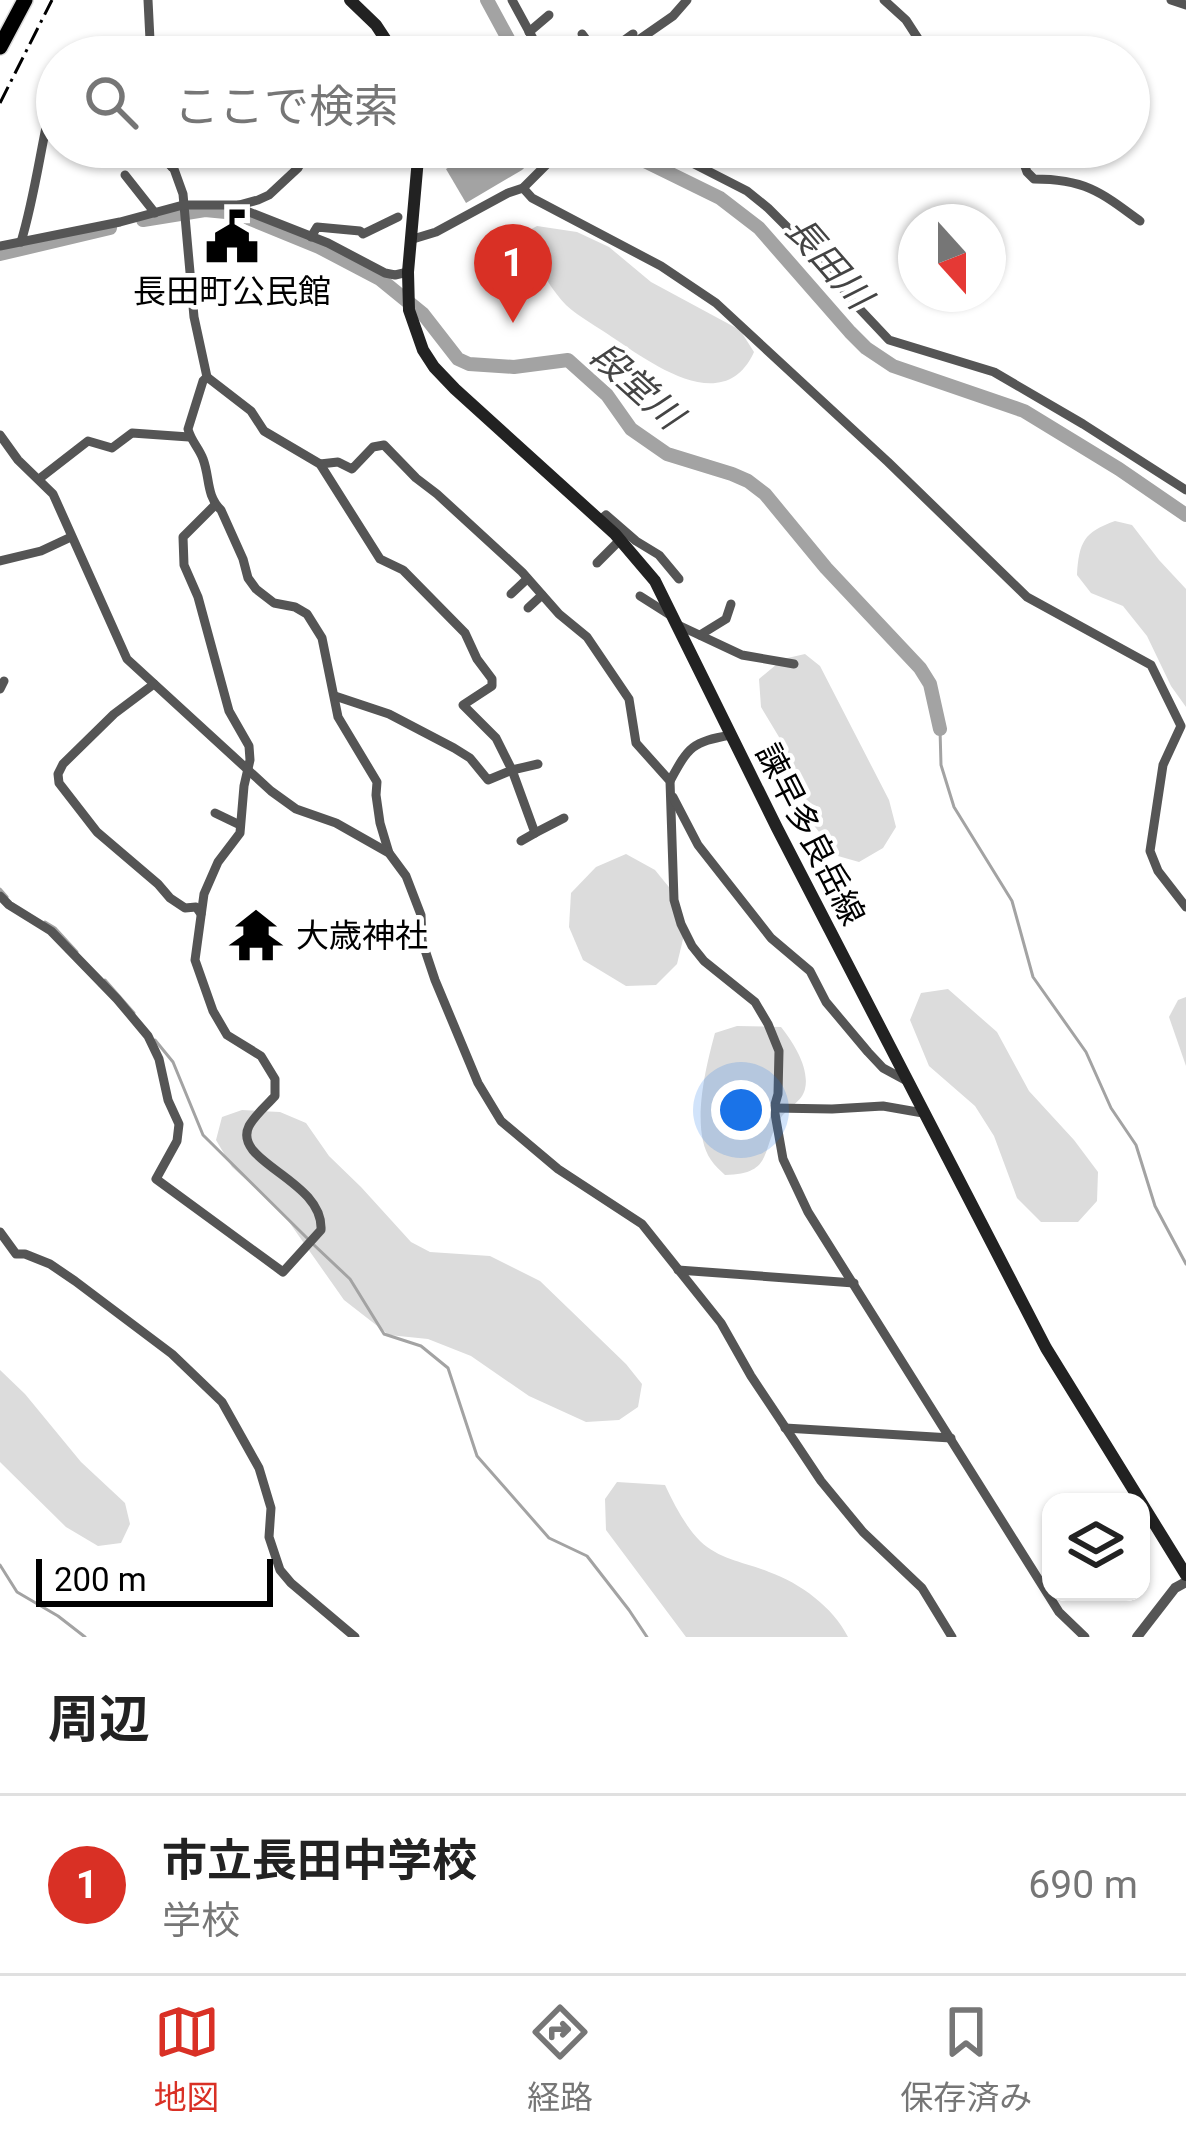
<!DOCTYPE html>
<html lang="ja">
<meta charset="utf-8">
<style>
body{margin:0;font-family:Roboto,"Noto Sans JP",sans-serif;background:#f2f2f2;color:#222}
.controls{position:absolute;right:36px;bottom:36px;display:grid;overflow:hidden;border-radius:24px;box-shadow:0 3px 9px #0004}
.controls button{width:108px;height:108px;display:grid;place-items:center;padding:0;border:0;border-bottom:3px solid #e0e0e0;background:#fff;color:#222;font:60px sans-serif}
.compass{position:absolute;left:898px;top:204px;width:108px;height:108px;border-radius:50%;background:#fff;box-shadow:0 3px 9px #0004;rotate:159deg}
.scale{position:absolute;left:36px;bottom:30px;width:237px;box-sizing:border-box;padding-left:12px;border:6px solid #000;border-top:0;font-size:33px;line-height:42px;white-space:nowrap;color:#000;-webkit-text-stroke:9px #fff;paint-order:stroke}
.you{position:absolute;left:741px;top:1110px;width:42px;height:42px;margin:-30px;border:9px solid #fff;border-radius:50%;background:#1a73e8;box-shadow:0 0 0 18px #1a73e833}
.badge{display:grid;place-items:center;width:78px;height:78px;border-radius:50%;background:#d93025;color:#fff;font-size:39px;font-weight:700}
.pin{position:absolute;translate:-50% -99px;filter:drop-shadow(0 3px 6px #0008)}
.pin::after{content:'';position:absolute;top:63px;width:42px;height:36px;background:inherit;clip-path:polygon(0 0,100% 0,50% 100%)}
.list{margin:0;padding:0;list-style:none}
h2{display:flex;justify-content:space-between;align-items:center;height:156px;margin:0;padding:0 48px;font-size:51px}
h2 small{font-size:39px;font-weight:400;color:#767676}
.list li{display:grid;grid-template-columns:78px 1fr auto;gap:36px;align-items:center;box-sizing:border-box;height:180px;padding:0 48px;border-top:3px solid #e0e0e0}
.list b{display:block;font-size:45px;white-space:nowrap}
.list p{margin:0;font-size:39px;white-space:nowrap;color:#767676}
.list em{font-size:39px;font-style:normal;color:#767676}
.icon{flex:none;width:66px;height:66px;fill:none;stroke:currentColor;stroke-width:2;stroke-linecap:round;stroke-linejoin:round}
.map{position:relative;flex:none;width:1186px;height:1637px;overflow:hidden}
.search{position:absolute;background:#fff;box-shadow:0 3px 9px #0004;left:36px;right:36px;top:36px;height:132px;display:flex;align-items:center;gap:30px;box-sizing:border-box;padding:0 42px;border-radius:66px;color:#767676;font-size:45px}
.sheet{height:336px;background:#fff}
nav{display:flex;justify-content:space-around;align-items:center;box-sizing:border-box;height:168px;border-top:3px solid #e0e0e0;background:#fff;font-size:33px;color:#767676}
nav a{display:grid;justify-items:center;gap:6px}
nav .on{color:#d93025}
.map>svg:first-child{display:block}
.green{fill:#dcdcdc}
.water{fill:#a3a3a3}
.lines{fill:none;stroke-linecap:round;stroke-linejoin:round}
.stream{stroke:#a3a3a3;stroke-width:3}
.river{stroke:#a3a3a3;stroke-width:14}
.trunk-casing{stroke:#dbdbdb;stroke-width:18}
.minor{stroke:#555;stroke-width:9}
.tertiary{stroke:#555;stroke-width:10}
.secondary{stroke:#222;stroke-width:12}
.trunk{stroke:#000;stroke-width:15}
.rail{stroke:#000;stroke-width:3;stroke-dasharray:18 6 3 6;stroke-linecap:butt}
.labels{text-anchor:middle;stroke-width:9;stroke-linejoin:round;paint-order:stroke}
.poi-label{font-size:33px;fill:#000;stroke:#fff}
.street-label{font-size:33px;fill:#000;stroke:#fff}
.water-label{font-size:36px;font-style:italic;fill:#444;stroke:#fff}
</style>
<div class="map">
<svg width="1186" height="1637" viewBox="0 0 1186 1637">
<rect width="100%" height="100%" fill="#fff"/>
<g class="green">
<path d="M537 226 577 232 609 247 651 282 740 330 754 352C724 418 651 363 612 337 598 327 579 317 566 305 547 285 533 258 526 232Z"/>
<path d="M1115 521 1132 525 1159 560 1186 589V707L1171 686 1147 636 1123 606 1091 593 1077 575C1079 542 1084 532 1115 521Z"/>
<path d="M805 654 820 666 889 800 896 827 883 848 859 862 838 856 812 823 782 742 761 707 759 679 783 659Z"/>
<path d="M626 854 655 870 677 897 685 931 677 964 656 985 626 986 583 960 569 927 571 893 596 867Z"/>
<path d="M948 989 997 1032 1029 1091 1074 1140 1098 1172 1097 1201 1078 1222H1041L1017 1198 994 1136 975 1106 929 1066 910 1020 921 993Z"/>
<path d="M1186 997V1066L1169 1017 1178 1000Z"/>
<path d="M737 1026 781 1027C793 1042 810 1068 805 1089 802 1102 787 1108 780 1119 760 1151 774 1174 725 1175 720 1170 715 1166 711 1160 690 1130 706 1066 715 1033Z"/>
<path d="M242 1110 280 1112 306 1123 329 1156 361 1187 411 1242 430 1252 490 1256 540 1281 626 1364 642 1384 638 1407 619 1420 586 1422 529 1396 471 1356 428 1339 389 1335 344 1300 282 1212 232 1167 216 1140 222 1117Z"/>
<path d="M0 1370 25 1394 81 1462 125 1503 130 1524 121 1543 98 1546 66 1527 0 1462Z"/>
<path d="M617 1482 665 1485C674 1504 685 1526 700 1541 720 1560 745 1562 769 1572 800 1583 833 1607 848 1637H686L606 1530 605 1499Z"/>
</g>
<path class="water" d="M483 147H546L522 170 466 203 446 169Z"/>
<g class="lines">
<g class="stream">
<path d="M940 729 941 765 954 807 1012 901 1033 977 1086 1052 1111 1108 1136 1145 1155 1206 1186 1264"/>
<path d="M0 889 7 897"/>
<path d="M45 922 55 928 77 952"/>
<path d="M105 980 134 1013"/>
<path d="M155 1040 173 1062 203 1135 307 1238"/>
<path d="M314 1245 350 1279 384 1334 421 1346 448 1368 477 1456 549 1538 587 1556 629 1610 647 1637"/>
<path d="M0 1565 17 1592 58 1616 85 1637"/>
</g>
<g class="river">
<path d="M487 0 518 57"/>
<path d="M616 147 720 198 759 228 850 332 866 348 893 366 1024 411 1119 469 1186 515"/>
<path d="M143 220 205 210 236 213 319 247 380 279 423 314 458 359 469 364 514 367 568 360 607 395 631 429 667 454 732 474 748 481 765 494 826 568 920 668 930 684 940 729"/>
<path d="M0 254 110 228"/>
</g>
<defs>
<path id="trunk" d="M0 47 25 0"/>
</defs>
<use href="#trunk" class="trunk-casing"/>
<g class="minor">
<path d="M512 0 543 57"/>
<path d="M884 0 906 20 930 57"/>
<path d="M1171 0 1186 5"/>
<path d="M529 32 549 15"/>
<path d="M582 34 599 57"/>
<path d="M143 57 150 40 148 0"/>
<path d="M601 57 633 34"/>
<path d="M614 57 673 16 687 0"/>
<path d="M152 147 174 169 183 194 194 317 207 377 203 381 188 429C191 441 199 448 203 459 210 477 206 496 221 510L243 559 248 578 256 589 274 603 295 607 307 614 322 638 338 717 377 782 376 795 380 823 389 853"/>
<path d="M661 147 747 191 768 208 813 253 856 305 889 340 994 372 1083 424 1186 490"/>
<path d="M1018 147 1027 172 1034 179C1085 179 1101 192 1140 221"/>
<path d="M172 167 192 147"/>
<path d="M125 175 155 213"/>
<path d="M523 188 532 198 661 266 716 303 888 462 1027 597 1151 665 1181 726 1163 765 1150 851 1158 871 1186 907"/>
<path d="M239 205 244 210 328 243 385 273 395 275 408 272"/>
<path d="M311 237 317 227 360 231 363 234 398 217"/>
<path d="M413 239 436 232 508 193 523 188 564 147"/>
<path d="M21 242C37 189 42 134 57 80"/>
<path d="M0 246 120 222 183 205H239L258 200 269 195 298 168 309 147"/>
<path d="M207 377 251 411 264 431 320 464 380 559 403 570 465 633 477 659 492 679V686L463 705 496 738 512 770 488 780 470 758 454 748 389 714 335 696"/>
<path d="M0 435 18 460 53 494 127 659 271 791 296 809 336 823 389 853 406 876 421 915 422 941 435 980 478 1083 501 1121 558 1169 642 1224 721 1323 751 1376 821 1481 863 1532 922 1588 952 1637"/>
<path d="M320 464 338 462 352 469 373 447 384 445 416 478 437 494 522 572 559 614 587 637 629 699 636 743 670 781 674 900 681 924 692 946 704 961 755 1002 768 1024 779 1051 778 1094 774 1108 783 1159 808 1212 1059 1612 1085 1637"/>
<path d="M39 479 88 441 112 448 132 433 189 437"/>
<path d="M600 520 606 515 636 541 659 555 679 579"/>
<path d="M0 561 41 551 71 537"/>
<path d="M597 563 620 540"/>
<path d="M511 594 527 579"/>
<path d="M640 596 670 615"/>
<path d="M528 608 542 595"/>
<path d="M678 625 742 655 794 664"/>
<path d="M700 635 726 619 731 604"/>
<path d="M154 684 114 714 63 764 58 774 59 783 97 832 158 884 170 898 185 908 196 907 201 914"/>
<path d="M0 689 4 681"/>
<path d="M670 781C689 746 692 742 731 735"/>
<path d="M673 797 698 845 771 938 810 971 826 1002 868 1052 883 1068 907 1081"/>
<path d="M215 813 240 825"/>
<path d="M535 833 564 818"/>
<path d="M521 841 535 833 512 770 538 764"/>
<path d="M0 896 9 905 51 931 117 999 148 1036 159 1059 168 1100 179 1124 177 1141 156 1179 283 1272 321 1230C324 1180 231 1162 249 1126 255 1115 267 1105 275 1096V1079L261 1056 227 1035 213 1011 195 960 204 894 218 862 240 833 244 786 250 760 249 746 229 711 198 597 184 565 183 537 214 506"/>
<path d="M774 1108 832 1109 883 1106 923 1113"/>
<path d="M0 1232 16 1254H25L50 1264 75 1281 172 1354 222 1402 259 1468 271 1508 269 1537 280 1570 291 1583 355 1637"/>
<path d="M678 1270 854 1283"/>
<path d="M785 1428 951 1438"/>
</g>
<path class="tertiary" d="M1137 1637 1175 1588 1186 1582"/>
<g class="secondary">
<path d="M350 0 376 25 397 57"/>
<path d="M419 147 408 272 409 310 423 350 434 367 455 389 615 534 655 581 777 828 1046 1348 1186 1575"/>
</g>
<use href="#trunk" class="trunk"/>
<path class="rail" d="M0 103 52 0"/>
</g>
<defs>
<symbol id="civic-bare" viewBox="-9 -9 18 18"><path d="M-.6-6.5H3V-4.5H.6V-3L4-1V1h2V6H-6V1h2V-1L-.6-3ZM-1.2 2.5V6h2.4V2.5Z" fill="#000" stroke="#fff" stroke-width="2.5" paint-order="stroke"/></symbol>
<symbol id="temple-bare" viewBox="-9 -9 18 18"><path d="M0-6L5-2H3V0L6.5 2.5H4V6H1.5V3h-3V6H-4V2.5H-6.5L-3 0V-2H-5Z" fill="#000" stroke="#fff" stroke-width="2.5" paint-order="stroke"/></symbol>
</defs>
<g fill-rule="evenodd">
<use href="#civic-bare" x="194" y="199" width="76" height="76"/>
<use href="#temple-bare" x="218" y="897" width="76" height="76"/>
</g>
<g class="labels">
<g class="poi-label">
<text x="232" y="303">長田町公民館</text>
<text x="296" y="947" text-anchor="start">大歳神社</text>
</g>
<g class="street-label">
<text transform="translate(811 834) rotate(63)" y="12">諫早多良岳線</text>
</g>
<g class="water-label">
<text transform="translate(829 262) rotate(49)" y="13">長田川</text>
<text transform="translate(637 385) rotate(42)" y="13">段堂川</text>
</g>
</g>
</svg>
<div class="controls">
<button><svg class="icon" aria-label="layers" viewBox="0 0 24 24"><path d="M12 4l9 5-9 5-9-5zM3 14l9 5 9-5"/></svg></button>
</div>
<svg class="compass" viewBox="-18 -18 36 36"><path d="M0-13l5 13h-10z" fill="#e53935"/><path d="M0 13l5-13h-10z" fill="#767676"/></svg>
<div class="scale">200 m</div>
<div class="you"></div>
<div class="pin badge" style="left:513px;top:323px">1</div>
<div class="search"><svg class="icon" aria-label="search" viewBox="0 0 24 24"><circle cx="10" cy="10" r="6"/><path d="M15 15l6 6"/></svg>ここで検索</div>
</div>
<section class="sheet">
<h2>周辺<small></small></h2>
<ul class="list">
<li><span class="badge">1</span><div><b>市立長田中学校</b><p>学校</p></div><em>690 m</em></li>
</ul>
</section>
<nav>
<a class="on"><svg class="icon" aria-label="map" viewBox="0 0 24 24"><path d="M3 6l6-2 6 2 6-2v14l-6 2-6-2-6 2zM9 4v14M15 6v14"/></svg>地図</a>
<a><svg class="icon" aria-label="directions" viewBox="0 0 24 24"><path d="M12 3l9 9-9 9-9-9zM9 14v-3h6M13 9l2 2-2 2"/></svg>経路</a>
<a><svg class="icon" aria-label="saved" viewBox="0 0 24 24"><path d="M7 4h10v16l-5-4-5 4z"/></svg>保存済み</a>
</nav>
